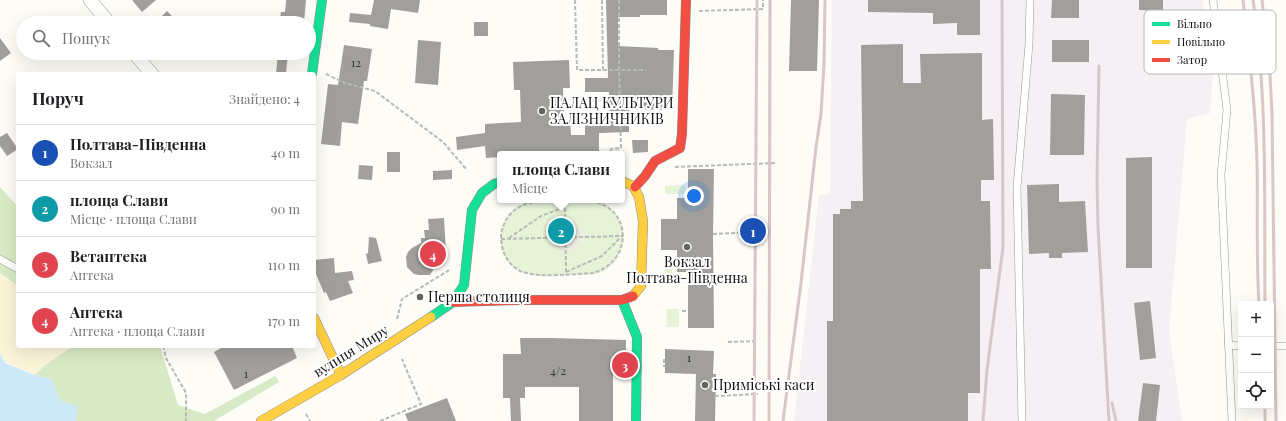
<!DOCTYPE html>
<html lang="uk">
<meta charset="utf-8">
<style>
body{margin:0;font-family:"Playfair Display",serif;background:#f6f6f6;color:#202124}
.controls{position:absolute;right:12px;bottom:12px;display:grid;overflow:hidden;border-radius:4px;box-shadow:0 4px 16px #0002}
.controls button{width:36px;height:36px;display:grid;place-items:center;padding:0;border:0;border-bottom:1px solid #e0e0e0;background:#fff;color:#202124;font:20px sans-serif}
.you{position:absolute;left:694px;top:196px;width:14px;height:14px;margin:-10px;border:3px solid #fff;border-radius:50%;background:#1a73e8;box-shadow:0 0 0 6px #1a73e833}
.badge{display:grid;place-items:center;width:26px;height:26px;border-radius:50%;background:#ea580c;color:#fff;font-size:13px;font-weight:700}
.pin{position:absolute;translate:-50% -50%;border:2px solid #fff;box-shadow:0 1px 4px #0006}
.popup{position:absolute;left:497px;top:151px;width:128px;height:52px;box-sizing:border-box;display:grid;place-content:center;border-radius:4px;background:#fff;filter:drop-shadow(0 1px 3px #0005);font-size:13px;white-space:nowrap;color:#757577}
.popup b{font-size:15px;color:#202124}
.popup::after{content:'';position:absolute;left:50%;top:100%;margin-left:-8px;border:8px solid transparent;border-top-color:#fff}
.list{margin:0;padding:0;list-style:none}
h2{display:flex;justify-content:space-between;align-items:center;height:52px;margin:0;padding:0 16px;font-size:17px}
h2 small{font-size:13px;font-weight:400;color:#757577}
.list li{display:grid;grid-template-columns:26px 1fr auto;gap:12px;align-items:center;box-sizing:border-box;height:56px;padding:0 16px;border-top:1px solid #e0e0e0}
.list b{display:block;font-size:15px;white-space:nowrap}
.list p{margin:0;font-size:13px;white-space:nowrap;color:#757577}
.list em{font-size:13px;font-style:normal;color:#757577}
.icon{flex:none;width:22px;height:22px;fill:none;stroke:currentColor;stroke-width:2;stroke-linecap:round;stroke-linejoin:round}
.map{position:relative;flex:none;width:1286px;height:421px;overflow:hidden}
.search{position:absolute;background:#fff;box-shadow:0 4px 16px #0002;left:16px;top:16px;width:300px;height:44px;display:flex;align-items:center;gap:10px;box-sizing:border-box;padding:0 14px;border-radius:22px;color:#757577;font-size:15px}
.panel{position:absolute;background:#fff;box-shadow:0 4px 16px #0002;left:16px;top:72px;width:300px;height:276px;border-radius:4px}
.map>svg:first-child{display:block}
.industrial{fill:#f5f0f3}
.green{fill:#e7f3d7}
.forest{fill:#d8eac5}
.sand{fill:#fcf4d9}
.plaza{fill:#edebe2}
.water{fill:#cde8f7}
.building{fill:#a19f9c}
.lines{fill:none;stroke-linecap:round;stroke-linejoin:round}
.lane-casing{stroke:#979795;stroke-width:8}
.street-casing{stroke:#979795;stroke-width:14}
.fast-casing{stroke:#8e8d8b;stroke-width:10}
.slow-casing{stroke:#8e8d8b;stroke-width:10}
.jam-casing{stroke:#8e8d8b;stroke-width:10}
.path{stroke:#b9b9b8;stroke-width:2;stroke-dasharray:4 2;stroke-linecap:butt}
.lane{stroke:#fffffe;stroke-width:7}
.street{stroke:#fffffe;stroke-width:13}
.fast{stroke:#16e098;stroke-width:9}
.slow{stroke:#ffcf43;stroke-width:9}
.jam{stroke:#f24e42;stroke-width:9}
.rail{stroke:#d9c6c7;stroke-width:3}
.poi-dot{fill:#646362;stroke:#fff;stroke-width:1.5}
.labels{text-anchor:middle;stroke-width:4;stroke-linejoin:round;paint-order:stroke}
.number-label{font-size:12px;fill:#353434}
.poi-label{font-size:14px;fill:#111;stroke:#fff;text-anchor:start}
.street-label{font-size:14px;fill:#111;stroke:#fff}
.key{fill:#fff;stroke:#b8b8b8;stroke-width:1}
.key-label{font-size:11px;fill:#111}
</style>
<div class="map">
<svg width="1286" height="421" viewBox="0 0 1286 421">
<rect width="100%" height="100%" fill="#fdfcf7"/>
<path class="industrial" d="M832 0H1202L1214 58 1210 113 1187 119 1169 331 1182 421H794L819 195 830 194Z"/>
<g class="green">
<path d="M685 185V194H665V186Z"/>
<path d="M577 200C596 200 610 202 620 221 630 239 620 263 602 272 592 276 579 275 569 275 548 276 524 280 509 263 505 258 502 253 501 247 500 237 500 229 505 220 518 195 553 201 577 200Z"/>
<path d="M665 254H672V275H680V283H665Z"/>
<path d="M666 309H679V327H667Z"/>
</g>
<g class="forest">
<path d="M0 187 18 207V286L0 273Z"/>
<path d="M73 346H160L178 405 205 414 275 376 279 382 214 421H76V406L60 400 51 379 34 375 45 365Z"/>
</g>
<path class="sand" d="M0 273 18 286V346H73L45 365 34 375 5 362 0 353Z"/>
<circle class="plaza" cx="566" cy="237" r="15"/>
<path class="water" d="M0 353 5 363 34 375 51 379 60 400 77 406 76 421H0Z"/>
<g class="building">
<path d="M132 0H156L142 12Z"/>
<path d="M286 0H306L304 23H279L281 12H285Z"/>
<path d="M374 0H420L418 13 391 9 388 29 370 26V24L349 22 350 13 371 15Z"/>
<path d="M606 0H667V15H640V17H618V46L658 48V50H674L672 110 629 109V132L599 133V154H500V157L486 158 485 146 457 150 456 137 485 133V124L521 122 520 90H514L513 62 569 60 570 88H563L564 121H570L571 135H585V120L610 119 609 92H585V78H608Z"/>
<path d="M791 0H819L817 71H789Z"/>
<path d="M868 0H980V35H957V23L933 24V13L868 12Z"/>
<path d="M1052 0H1079V18H1051Z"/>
<path d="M1139 0H1163V11L1139 10Z"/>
<path d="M167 11 179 23H155Z"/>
<rect x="474" y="22" width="14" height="14"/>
<path d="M0 38 11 53 0 61Z"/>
<path d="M418 40 441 42 438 85 415 83Z"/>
<rect x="1052" y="40" width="37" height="22"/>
<path d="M903 44V83H921L920 54 982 53V120L993 119 994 180H981V201H990L991 269H980V393H968V421H827V321H833V214H840V209H851V201H863L861 45Z"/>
<path d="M344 45 372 49 367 81H364L358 124 342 122 340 146 321 144 328 84 338 85Z"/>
<path d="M278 53H288L286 74H276Z"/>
<path d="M1051 94 1085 95 1084 155H1050Z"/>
<path d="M7 133 18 149 7 156 0 146V137Z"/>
<path d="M632 140H648V152L633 153Z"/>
<rect x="387" y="152" width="13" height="20"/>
<path d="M1152 157V268H1126V158Z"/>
<path d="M359 165 373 166 372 180 358 179Z"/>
<path d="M688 169H714L713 234 714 328H688V272H677V250H661V219H677V198H688Z"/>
<path d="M452 170V179L433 180V171Z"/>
<path d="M1059 184V202L1085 201 1088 252 1062 253V258H1049V253L1029 254 1027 185Z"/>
<path d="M444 218 446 252 435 253 436 261V265L430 275H419L414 274 407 267 406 257 408 252 412 248 421 243V238H425L424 230H429L428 219Z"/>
<path d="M369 237 376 238 382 261 368 264 366 254 368 253Z"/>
<path d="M334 258 335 273 352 271 354 280 348 281 353 293 330 301 326 292 324 293 318 279 314 268V260Z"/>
<path d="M1150 301 1156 358 1140 360 1134 303Z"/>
<path d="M520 338H552L626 340V370H613V421H579V387H525V398H520L521 421H511L510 398H503V354H521Z"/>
<path d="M225 346H292L297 358 234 390 214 352Z"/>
<path d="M665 349 714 351 713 374H716L715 421H695L696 374 665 373Z"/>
<path d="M1143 383 1160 385 1156 421H1138Z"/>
<path d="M447 398 456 421H408L405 414Z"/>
</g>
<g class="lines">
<defs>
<g id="lane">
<path d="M1213 0 1227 110 1221 175 1232 421"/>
<path d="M0 259 18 269"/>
<path d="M1228 345 1241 346"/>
<path d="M1271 346H1286"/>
<path d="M1022 421 1017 187 1029 44 1030 0"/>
</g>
<g id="street">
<path d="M90 0 109 23"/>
<path d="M134 53 152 74"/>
</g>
<g id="fast">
<path d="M312 74 322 0"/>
<path d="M622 300 637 337 636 421"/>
<path d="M431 317 453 302 464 285 472 210 482 193 494 184 500 182"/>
</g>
<g id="slow">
<path d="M622 181 633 186 639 197 643 221 641 286 633 296"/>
<path d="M314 318 341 375"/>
<path d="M261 421 341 375 431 317"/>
</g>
<g id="jam">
<path d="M635 187 645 176 655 161 680 148 682 134 686 0"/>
<path d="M453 302 519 300H622L633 296"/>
</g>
</defs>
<use href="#lane" class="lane-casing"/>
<use href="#street" class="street-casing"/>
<use href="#fast" class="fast-casing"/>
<use href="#slow" class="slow-casing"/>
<use href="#jam" class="jam-casing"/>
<g class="path">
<path d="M575 0 577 70H619L621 148 611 149 610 154"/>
<path d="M602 0 603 70"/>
<path d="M619 0V70H646"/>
<path d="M699 11 763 9V0"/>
<path d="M326 74 345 83 375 91 443 142 467 170"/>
<path d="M675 167 775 163"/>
<path d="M591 201C632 207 634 261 593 273 574 274 540 278 523 272 514 269 507 261 504 253 502 248 501 241 501 235 503 223 509 212 521 206 535 199 574 201 591 201Z"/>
<path d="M565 202 566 275"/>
<path d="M713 234 759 232"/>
<path d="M509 238 541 216 565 207"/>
<path d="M501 239 623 236"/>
<path d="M566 272 602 256 621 237"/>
<path d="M682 311H688"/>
<path d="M397 319 402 299 451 269"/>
<path d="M728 342 758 341"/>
<path d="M163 346 166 358 186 393V421"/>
<path d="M664 359V366H665"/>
<path d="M715 396 758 394"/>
<path d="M306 414 310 421"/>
<path d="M380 421 421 404 402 359"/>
</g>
<use href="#lane" class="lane"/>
<use href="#street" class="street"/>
<use href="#fast" class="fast"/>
<use href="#slow" class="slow"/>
<use href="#jam" class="jam"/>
<g class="rail">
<path d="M1243 0C1249 55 1256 109 1257 164 1258 211 1256 257 1259 304"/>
<path d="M1253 0C1268 100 1264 203 1265 304"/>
<path d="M1262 0 1270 75 1272 113 1276 421"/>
<path d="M1099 66 1097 179 1098 227 1109 421"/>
<path d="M1112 403 1116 421"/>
<path d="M754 421 757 0"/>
<path d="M769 421 770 0"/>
<path d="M783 421 801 283 816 147 821 114 824 64 825 0"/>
<path d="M983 421 987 370 1003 247 1002 0"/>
<path d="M1265 421V406"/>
</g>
</g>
<g class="poi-dot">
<circle cx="542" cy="111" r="4"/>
<circle cx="687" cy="247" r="4"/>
<circle cx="420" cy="297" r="4"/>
<circle cx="705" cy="385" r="4"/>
</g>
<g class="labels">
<g class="number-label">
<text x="356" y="67">12</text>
<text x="689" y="362">1</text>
<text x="558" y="375">4/2</text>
<text x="246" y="378">1</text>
</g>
<g class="poi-label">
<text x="550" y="108">ПАЛАЦ КУЛЬТУРИ<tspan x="550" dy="16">ЗАЛIЗНИЧНИКIВ</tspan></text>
<text x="687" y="267" text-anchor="middle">Вокзал<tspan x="687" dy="16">Полтава-Південна</tspan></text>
<text x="428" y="302">Перша столиця</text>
<text x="713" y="390">Приміські каси</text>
</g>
<g class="street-label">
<text transform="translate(351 351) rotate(-32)" y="5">вулиця Миру</text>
</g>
</g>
<rect x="1144" y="10" width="132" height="64" rx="6" class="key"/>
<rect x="1152" y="22" width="18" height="4" fill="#16e098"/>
<rect x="1152" y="40" width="18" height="4" fill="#ffcf43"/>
<rect x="1152" y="58" width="18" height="4" fill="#f24e42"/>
<g class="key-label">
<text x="1177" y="28">Вільно</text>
<text x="1177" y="46">Повільно</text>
<text x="1177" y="64">Затор</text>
</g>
</svg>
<div class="controls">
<button>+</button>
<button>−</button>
<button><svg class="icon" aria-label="locate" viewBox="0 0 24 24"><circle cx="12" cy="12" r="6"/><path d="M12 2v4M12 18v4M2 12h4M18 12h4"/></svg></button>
</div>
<div class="you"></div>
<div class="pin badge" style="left:753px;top:231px;background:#1a4fb4">1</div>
<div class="pin badge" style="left:561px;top:231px;background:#0f9aa8">2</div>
<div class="popup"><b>площа Слави</b>Місце</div>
<div class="pin badge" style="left:625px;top:365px;background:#e0444e">3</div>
<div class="pin badge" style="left:433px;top:254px;background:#e0444e">4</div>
<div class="search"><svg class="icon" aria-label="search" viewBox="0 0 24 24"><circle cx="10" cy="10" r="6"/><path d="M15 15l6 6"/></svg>Пошук</div>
<section class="panel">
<h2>Поруч<small>Знайдено: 4</small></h2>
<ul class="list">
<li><span class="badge" style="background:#1a4fb4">1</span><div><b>Полтава-Південна</b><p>Вокзал</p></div><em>40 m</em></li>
<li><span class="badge" style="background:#0f9aa8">2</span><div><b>площа Слави</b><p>Місце · площа Слави</p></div><em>90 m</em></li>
<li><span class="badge" style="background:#e0444e">3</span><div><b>Ветаптека</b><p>Аптека</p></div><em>110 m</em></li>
<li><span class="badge" style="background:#e0444e">4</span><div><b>Аптека</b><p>Аптека · площа Слави</p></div><em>170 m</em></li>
</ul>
</section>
</div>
